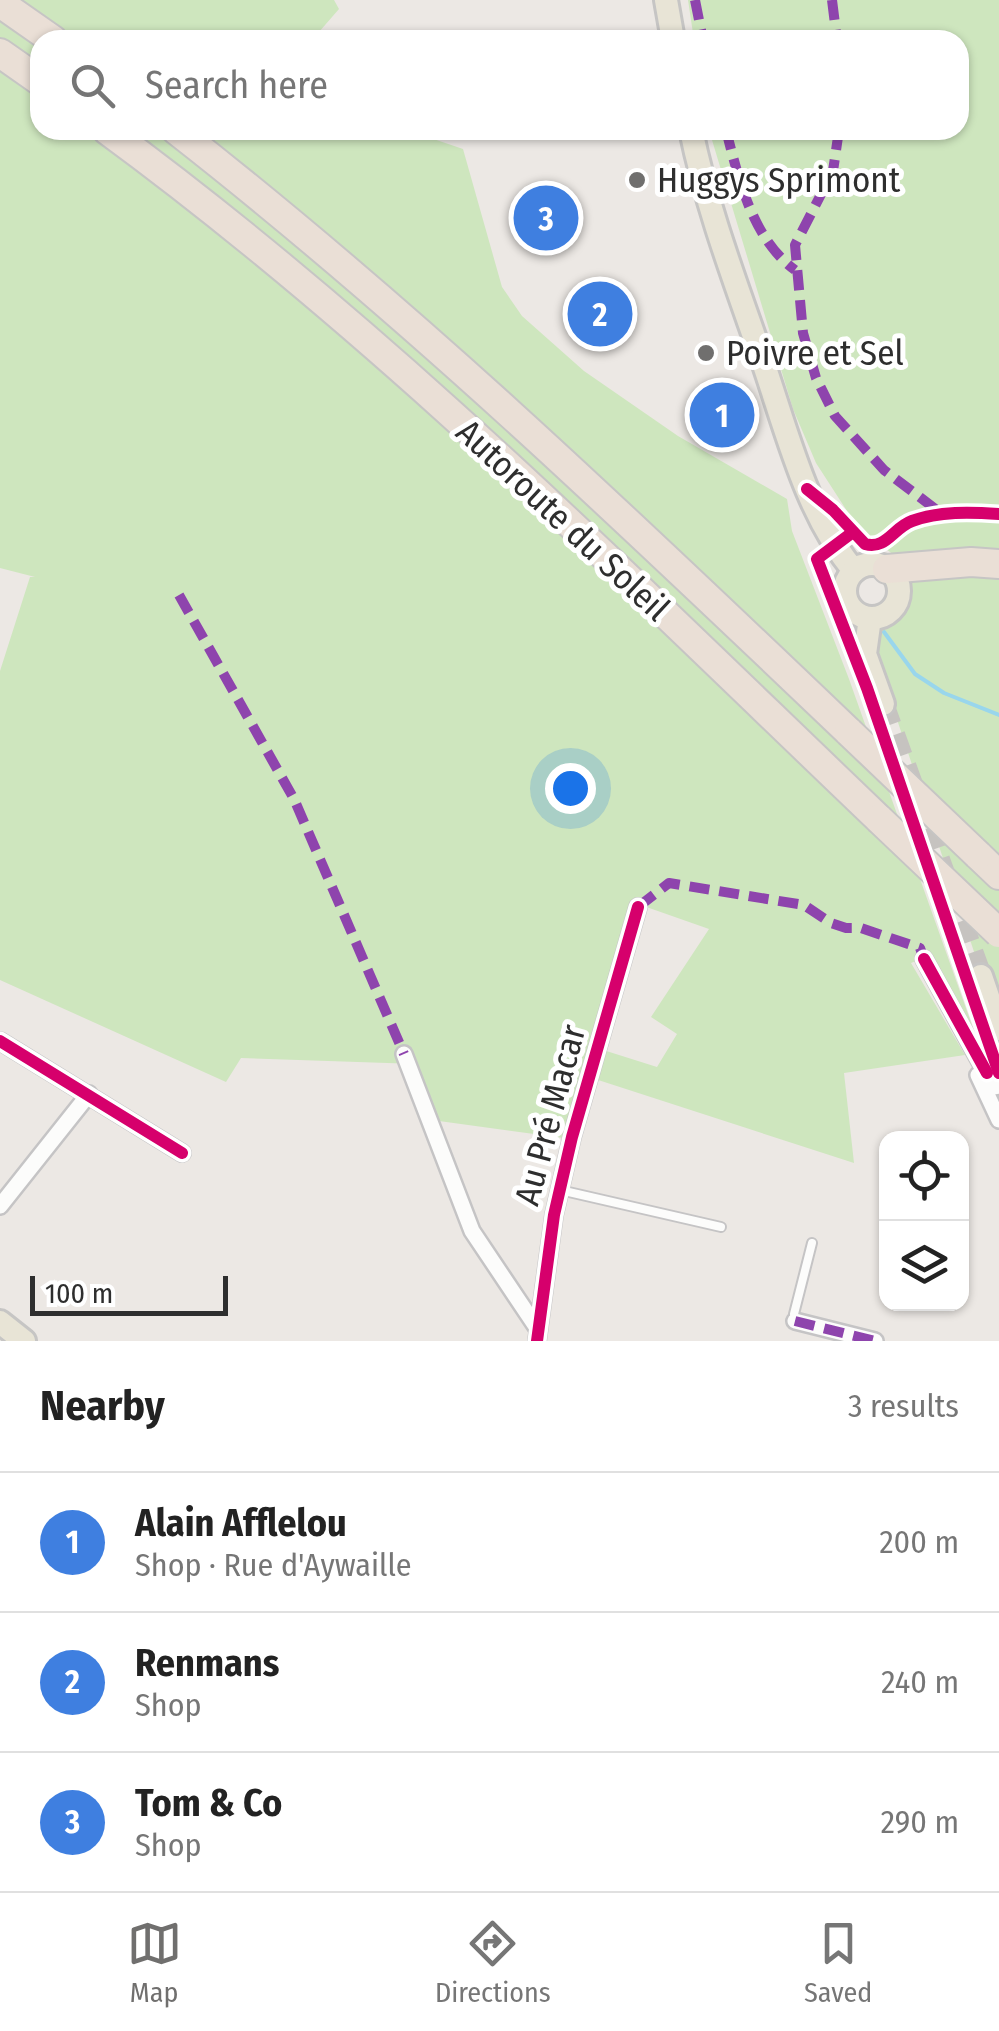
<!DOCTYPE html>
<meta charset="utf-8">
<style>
body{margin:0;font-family:"Fira Sans Condensed",sans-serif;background:#f6f6f6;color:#222}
.controls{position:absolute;right:30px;bottom:30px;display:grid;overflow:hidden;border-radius:20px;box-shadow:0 2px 8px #0004}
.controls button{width:90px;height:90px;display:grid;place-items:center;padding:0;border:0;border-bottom:2px solid #e0e0e0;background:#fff;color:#222;font:50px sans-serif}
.scale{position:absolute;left:30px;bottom:25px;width:198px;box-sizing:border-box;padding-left:10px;border:5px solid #2e2e2e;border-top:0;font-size:28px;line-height:35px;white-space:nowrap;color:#2e2e2e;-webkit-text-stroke:8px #fff;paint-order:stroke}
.you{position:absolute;left:570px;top:788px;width:35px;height:35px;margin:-25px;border:8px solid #fff;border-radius:50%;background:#1a73e8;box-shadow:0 0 0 15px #1a73e833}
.badge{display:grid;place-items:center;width:65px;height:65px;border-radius:50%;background:#706f6e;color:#fff;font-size:32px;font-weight:700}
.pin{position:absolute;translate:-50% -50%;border:5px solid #fff;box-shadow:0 2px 10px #0006}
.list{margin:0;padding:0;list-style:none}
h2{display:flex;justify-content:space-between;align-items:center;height:130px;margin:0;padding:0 40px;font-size:42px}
h2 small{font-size:32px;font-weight:400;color:#767676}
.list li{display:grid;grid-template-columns:65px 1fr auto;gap:30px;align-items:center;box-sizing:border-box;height:140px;padding:0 40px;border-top:2px solid #e0e0e0}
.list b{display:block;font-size:38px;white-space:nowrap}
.list p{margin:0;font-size:32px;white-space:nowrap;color:#767676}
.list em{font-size:32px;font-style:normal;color:#767676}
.icon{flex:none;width:55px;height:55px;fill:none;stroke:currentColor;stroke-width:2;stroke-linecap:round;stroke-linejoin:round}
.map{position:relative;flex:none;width:999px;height:1341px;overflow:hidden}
.search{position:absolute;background:#fff;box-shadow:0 2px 8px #0004;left:30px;right:30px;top:30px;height:110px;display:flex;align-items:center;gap:25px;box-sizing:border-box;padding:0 35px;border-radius:30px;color:#767676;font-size:38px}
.sheet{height:550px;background:#fff}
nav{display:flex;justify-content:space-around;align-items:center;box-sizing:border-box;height:140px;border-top:2px solid #e0e0e0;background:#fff;font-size:28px;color:#767676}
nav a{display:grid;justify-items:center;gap:5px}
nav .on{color:#706f6e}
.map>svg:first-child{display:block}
.green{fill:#cee6be}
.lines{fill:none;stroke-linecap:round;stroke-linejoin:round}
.stream{stroke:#99d6ec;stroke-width:4}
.primary-tunnel{stroke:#c6c3c0;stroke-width:22;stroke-dasharray:22 11;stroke-linecap:butt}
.lane-casing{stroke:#c5c4c5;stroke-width:12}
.street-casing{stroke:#c5c4c5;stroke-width:20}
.primary-casing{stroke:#c6c5c4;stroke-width:28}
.highway-casing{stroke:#c6c5c4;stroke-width:32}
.lane{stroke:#fcfcfb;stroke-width:8}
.street{stroke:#fcfcfb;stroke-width:15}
.primary{stroke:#e8e4d6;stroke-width:22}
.highway{stroke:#eadfd6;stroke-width:28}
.highway-bridge-casing{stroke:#c6c5c4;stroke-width:32;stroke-linecap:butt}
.highway-bridge{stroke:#eadfd6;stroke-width:28}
.quiet{stroke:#8e44ad;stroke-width:10;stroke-dasharray:20 10;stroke-linecap:butt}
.cycleway-casing{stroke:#fff;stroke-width:19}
.cycleway{stroke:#d6006c;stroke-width:12}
.poi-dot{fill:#706f6e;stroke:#fff;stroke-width:4}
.labels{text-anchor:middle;stroke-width:10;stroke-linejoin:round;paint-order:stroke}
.poi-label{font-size:35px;fill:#2e2e2e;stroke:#fff;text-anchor:start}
.street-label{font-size:35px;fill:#2e2e2e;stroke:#fff}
</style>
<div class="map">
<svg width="999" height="1341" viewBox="0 0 999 1341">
<rect width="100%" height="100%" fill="#ece8e4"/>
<g class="green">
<path d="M0 0H334L339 9 312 40H40V130H407L463 149 502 287 522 316 584 371 678 436 787 499 792 531 849 679 973 1028 974 1043 928 956 911 963 965 1055 844 1073 854 1163 592 1078 600 1049 657 1067 677 1034 651 1017 709 929 635 903 564 1138 439 1121 417 1064 241 1058 226 1082 0 980V671L30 577H35L0 568Z"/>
<path d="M688 0H999V1012L984 982 875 653 876 628 897 611 903 593 894 555 858 528 816 463 793 409 709 130H959V40H694Z"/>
</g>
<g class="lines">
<path class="stream" d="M884 632 915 674 944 693 999 715"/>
<path class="primary-tunnel" d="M883 704 981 976"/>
<defs>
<g id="lane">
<path d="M560 1190 721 1227"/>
<path d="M795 1321 794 1314 812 1243"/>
</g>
<g id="street">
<path d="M924 959 994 1087 999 1086"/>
<path d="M0 1041 182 1153"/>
<path d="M404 1054 472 1231 537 1328"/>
<path d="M978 1075 999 1120"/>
<path d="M0 1206 89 1094"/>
<path d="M795 1321 875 1341"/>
<path d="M537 1341 554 1215 572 1137 638 907"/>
</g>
<g id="primary">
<path d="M666 0 673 40"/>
<path d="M691 130C707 208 736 284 762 359 787 431 805 511 854 571"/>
<circle cx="872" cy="591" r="27"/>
<path d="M870 618 865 654 883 704"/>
<path d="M981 976 999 1029"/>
<path d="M0 1322 24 1341"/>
</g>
<g id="highway">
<path d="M0 3 53 40"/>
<path d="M0 53 40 81"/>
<path d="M107 130C385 334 630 581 879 819"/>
<path d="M176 130C414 316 631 524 849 732"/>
<path d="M887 569 971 562 999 564"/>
<path d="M978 855 999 875"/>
</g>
</defs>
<use href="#lane" class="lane-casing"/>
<use href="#street" class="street-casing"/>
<use href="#primary" class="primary-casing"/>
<use href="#highway" class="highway-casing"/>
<use href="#lane" class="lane"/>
<use href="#street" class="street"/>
<use href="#primary" class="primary"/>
<use href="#highway" class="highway"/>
<defs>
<g id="highway-bridge">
<path d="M849 732 978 855"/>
<path d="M879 819 999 933"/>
</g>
</defs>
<use href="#highway-bridge" class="highway-bridge-casing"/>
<use href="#highway-bridge" class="highway-bridge"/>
<g class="quiet">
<path d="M695 0 703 40"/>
<path d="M832 0 837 40"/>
<path d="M726 130C739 180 752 238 795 270"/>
<path d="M839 130 833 171 795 245 803 333 816 378 835 416 884 470 942 514"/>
<path d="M179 595 294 799 404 1054"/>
<path d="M638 907 669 883 804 905 831 923 846 928H861L920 948 924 959"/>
<path d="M795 1321 875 1341"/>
</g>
<defs>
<g id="cycleway">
<path d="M807 489 833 510 865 544C886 550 893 528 912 521 940 511 970 512 999 514"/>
<path d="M853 532 817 559 867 688 999 1073"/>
<path d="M924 959 987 1073"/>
<path d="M0 1041 182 1153"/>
<path d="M537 1341 554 1215 572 1137 638 907"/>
</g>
</defs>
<use href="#cycleway" class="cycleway-casing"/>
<use href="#cycleway" class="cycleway"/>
</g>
<g class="poi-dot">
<circle cx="637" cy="180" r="10"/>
<circle cx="706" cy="353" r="10"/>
</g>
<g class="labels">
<g class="poi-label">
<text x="657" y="192">Huggys Sprimont</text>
<text x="726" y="365">Poivre et Sel</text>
</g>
<g class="street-label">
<text transform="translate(563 520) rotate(43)" y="12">Autoroute du Soleil</text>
<text transform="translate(550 1115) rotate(-75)" y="12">Au Pré Macar</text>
</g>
</g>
</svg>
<div class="controls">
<button><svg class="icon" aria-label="locate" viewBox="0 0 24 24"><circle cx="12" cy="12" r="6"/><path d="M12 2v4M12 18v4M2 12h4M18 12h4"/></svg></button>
<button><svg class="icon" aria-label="layers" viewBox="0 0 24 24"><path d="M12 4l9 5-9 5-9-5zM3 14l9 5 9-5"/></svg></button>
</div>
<div class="scale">100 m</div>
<div class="you"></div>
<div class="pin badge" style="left:722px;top:415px;background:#3f7fe0">1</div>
<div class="pin badge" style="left:600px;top:314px;background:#3f7fe0">2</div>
<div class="pin badge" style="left:546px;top:218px;background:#3f7fe0">3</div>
<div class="search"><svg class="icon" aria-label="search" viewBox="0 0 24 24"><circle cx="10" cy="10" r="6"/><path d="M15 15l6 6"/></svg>Search here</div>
</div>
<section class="sheet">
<h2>Nearby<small>3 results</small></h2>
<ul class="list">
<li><span class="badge" style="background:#3f7fe0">1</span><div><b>Alain Afflelou</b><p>Shop · Rue d'Aywaille</p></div><em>200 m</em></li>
<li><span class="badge" style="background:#3f7fe0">2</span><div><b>Renmans</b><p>Shop</p></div><em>240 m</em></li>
<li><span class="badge" style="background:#3f7fe0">3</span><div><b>Tom &amp; Co</b><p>Shop</p></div><em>290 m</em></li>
</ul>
</section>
<nav>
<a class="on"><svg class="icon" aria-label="map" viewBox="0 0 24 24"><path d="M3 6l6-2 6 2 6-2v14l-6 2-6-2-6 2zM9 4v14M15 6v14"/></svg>Map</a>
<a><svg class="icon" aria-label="directions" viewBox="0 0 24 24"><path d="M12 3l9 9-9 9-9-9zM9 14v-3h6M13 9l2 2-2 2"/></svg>Directions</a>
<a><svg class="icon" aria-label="saved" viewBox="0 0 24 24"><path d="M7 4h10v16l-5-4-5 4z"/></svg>Saved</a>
</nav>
